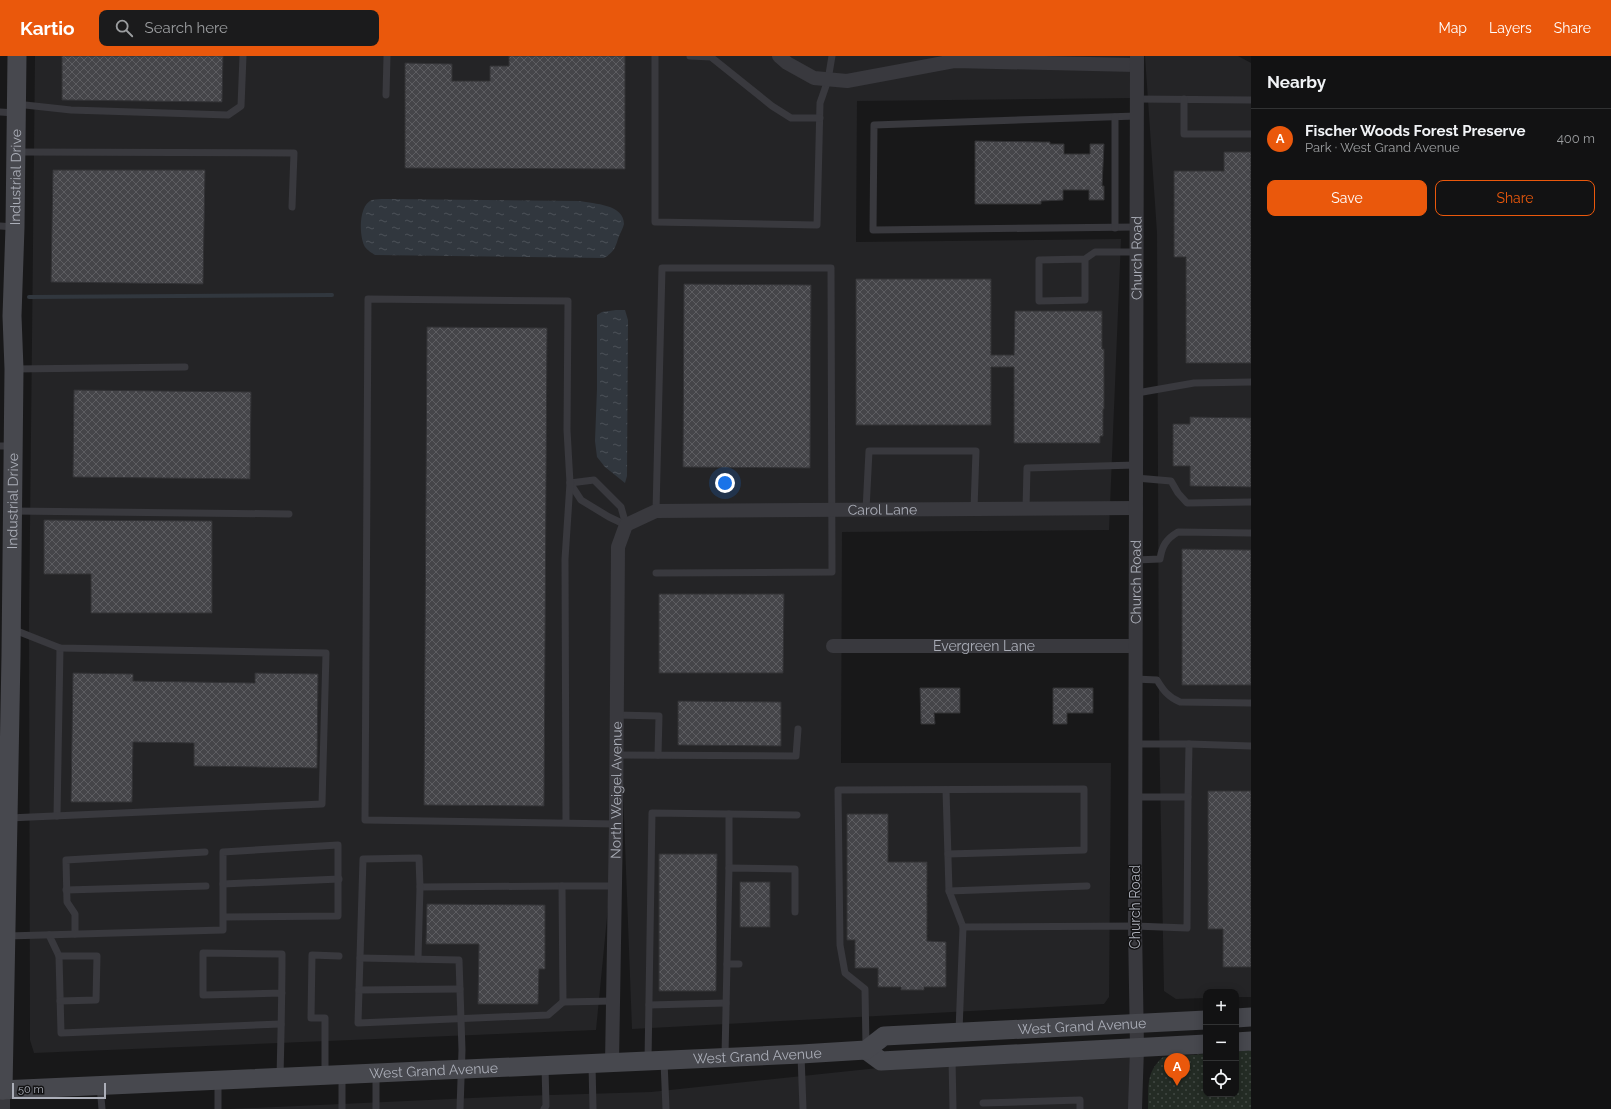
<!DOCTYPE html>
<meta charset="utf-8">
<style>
body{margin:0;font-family:Raleway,sans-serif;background:#1b1b1c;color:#f1f3f6}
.controls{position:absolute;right:12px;bottom:12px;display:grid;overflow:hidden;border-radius:8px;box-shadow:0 2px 10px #0003}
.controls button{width:36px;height:36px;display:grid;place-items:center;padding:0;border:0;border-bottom:1px solid #313233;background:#121213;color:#f1f3f6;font:20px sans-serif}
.scale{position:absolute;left:12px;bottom:10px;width:94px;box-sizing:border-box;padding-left:4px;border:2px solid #abaeb8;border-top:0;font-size:11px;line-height:14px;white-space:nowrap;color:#abaeb8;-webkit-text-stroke:3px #131314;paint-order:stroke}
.you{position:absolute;left:725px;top:427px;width:14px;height:14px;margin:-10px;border:3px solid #fff;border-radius:50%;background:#1a73e8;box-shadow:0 0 0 6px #1a73e833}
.badge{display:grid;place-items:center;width:26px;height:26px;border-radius:50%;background:#ea580c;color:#fff;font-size:13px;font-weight:700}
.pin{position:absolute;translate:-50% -33px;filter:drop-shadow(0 1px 2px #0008)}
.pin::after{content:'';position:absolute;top:21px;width:14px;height:12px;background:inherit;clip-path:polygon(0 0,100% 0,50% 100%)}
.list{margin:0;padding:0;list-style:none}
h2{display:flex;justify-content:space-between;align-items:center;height:52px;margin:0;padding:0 16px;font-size:17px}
h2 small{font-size:13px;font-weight:400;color:#9c9ea0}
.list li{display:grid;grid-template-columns:26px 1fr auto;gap:12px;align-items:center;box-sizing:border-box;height:60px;padding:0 16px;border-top:1px solid #313233}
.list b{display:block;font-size:15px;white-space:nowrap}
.list p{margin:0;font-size:13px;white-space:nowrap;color:#9c9ea0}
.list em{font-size:13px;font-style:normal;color:#9c9ea0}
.actions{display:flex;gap:8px;padding:12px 16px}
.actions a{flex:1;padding:9px 0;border:1px solid #ea580c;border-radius:8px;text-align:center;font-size:14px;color:#ea580c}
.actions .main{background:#ea580c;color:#fff}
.icon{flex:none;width:22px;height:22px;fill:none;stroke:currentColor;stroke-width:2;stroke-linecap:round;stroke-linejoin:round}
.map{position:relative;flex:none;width:1251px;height:1053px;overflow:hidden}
header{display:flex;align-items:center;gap:24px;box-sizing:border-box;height:56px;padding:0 20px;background:#ea580c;color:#fff}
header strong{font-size:19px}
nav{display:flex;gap:22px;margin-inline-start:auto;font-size:14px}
.search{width:280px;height:36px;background:#1b1b1c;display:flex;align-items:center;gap:10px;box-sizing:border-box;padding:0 14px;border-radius:8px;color:#9c9ea0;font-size:15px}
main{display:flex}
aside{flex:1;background:#121213}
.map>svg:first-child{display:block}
.built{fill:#242426}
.park{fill:url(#park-dots)}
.water{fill:url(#water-ripples)}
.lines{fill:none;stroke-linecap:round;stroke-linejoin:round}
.stream{stroke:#31373e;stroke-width:4}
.building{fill:url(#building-cross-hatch);stroke:#323235}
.lane{stroke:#39393e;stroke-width:7}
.street{stroke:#39393e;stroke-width:14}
.secondary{stroke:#47484e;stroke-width:19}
.labels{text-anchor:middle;stroke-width:3;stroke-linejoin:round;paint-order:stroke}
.street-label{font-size:14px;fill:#abaeb8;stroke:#131314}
</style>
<header>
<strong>Kartio</strong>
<div class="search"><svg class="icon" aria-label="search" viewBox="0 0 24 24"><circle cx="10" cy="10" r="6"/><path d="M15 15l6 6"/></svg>Search here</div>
<nav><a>Map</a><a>Layers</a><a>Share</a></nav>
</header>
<main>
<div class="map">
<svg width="1251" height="1053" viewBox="0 0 1251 1053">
<defs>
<pattern id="park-dots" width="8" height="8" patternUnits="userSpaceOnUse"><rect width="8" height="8" fill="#242c25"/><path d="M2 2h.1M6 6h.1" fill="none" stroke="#414843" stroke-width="1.8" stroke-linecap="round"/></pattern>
<pattern id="water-ripples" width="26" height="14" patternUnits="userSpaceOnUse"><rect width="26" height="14" fill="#31373e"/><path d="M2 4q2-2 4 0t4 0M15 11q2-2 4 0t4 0" fill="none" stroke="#4c5158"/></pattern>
<pattern id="building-cross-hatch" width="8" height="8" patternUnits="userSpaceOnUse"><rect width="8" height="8" fill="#454549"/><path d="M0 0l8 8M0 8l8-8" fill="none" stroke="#5d5d61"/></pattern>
</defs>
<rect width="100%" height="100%" fill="#181819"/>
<g class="built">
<path d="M35 0H1133L1134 42 857 45 856 186 1121 183 1109 474 842 476 841 707H1111L1109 941 1104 948 632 973 622 708 596 974 34 997 30 984 29 565Z"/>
<path d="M1145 0H1238L1251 7V941H1236V936H1206V942L1176 943 1164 935 1159 667 1157 177Z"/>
<path d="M1133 985 1132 1053H230L518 1040 651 1036Z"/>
</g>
<path class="park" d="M1251 994V1053H1148C1149 1031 1145 1017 1163 1001L1206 998V1038H1236V996Z"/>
<g class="water">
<path d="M385 143 580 145C594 148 624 148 624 168 623 172 621 176 619 180 615 192 615 195 604 202L375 199C372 197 367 194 365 191 359 181 358 149 372 144 376 143 381 143 385 143Z"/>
<path d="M616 254H625L628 264 627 420 625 427 605 411 597 401 595 385 597 333V259L602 256Z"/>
</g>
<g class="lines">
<path class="stream" d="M29 241 332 239"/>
</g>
<g class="building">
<path d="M62 0H223L222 46 62 44Z"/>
<path d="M509 0H625V113L405 112V7L452 8V25H490V10H509Z"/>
<path d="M975 85 1042 86H1050V88H1064V98H1090V88H1104L1102 130H1104V144H1089V134H1063V144L1041 145V148H975Z"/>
<path d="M1224 96H1251V307H1186V201H1174V115H1224Z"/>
<path d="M53 114H205L203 228 51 226Z"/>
<path d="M856 223H991V299H1014L1015 255H1102V293H1104V353H1103V380H1100V387H1014V311H991V369H856Z"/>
<path d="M684 228 811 229 810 412 683 411Z"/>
<path d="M427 271 547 272 544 750 424 749Z"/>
<path d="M74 334 251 336 250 423 73 421Z"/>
<path d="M1190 361 1251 362V431L1190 430V410H1173V368H1190Z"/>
<path d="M44 464 212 465V557H91V518H44Z"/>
<path d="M1182 493 1251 494V629H1182Z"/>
<path d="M659 538H784L783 617H659Z"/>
<path d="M73 617 133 618V625L255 627V617L318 618 317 712 194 710V687L133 686 132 746H71Z"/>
<path d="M920 632H960V657H934L935 668H921Z"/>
<path d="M1053 632H1093V657H1067V668H1053Z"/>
<path d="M678 645 781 646V690L678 689Z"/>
<path d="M1208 735H1251V911H1223V873H1208Z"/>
<path d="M847 758H888V806H927V885L946 886V931H924V934H901V931H878V912H855V884H847Z"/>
<path d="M659 798H717L716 935H659Z"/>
<rect x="740" y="826" width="30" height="45"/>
<path d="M427 848 545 849V913H539L538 948H478L479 888H426Z"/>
</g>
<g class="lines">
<g class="lane">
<path d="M655 0V166L817 169 820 47 828 24 832 0"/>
<path d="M690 0 711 1 772 50 791 62H820"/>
<path d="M386 39 387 0"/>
<path d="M1136 43 1251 44"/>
<path d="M1184 43V78H1251"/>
<path d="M16 48 71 54 228 59 241 50 243 0"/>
<path d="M0 56 16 57"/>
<path d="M1136 60 874 69 873 174 1137 171"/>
<path d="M16 96 294 97 292 151"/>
<path d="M0 170 15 171"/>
<path d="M1115 172V61"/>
<path d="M1085 203V244L1039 245V204L1085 203 1095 196H1137"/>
<path d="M14 313 185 311"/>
<path d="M1137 337 1194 327 1251 326"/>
<path d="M0 390H13"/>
<path d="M1136 422 1171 425 1178 437 1187 447 1251 446"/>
<path d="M570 427 594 424 621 451 626 469"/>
<path d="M570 427 581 444 609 461 626 469"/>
<path d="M1026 453 1027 412 1136 409"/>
<path d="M866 454 869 395H976L974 453"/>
<path d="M12 455 289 458"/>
<path d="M1136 504 1160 503C1162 490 1166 483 1178 476L1251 477"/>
<path d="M656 517 832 516 831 212H662L656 455"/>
<path d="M1135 623 1157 624C1163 634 1168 641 1180 646L1251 647"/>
<path d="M617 659 659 660 658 699"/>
<path d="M1135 688H1189L1188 741"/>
<path d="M1189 688 1251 690"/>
<path d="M616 699 796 700 798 673"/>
<path d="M946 734 949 835 963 871"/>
<path d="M57 760 60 592"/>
<path d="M9 762 322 748 326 597 60 592 12 573"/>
<path d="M566 767 565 503 570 427 567 374 568 245 368 243 365 764C449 766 533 767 616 768"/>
<path d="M729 812V758"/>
<path d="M223 828 339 823"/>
<path d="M562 830 420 831 419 802 363 803 358 967 548 959 563 946"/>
<path d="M66 834 206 830"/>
<path d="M949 835 1087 830"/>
<path d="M75 878V858L67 846 66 804 205 796"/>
<path d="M49 879 59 900 61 977 281 968"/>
<path d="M7 880 223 874V796L338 789V860L223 861"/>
<path d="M59 900H97L96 944 60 945"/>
<path d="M360 902 459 904 462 994 460 1053"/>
<path d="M418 903 420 831"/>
<path d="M727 908H739"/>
<path d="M359 934 460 933"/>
<path d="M613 945 563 946 562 830H615"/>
<path d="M649 949 726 947"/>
<path d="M959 975 963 871 1135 870 1187 872 1188 741H1135"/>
<path d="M866 990 865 933 845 917 840 889 838 734 1084 733V794L948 798"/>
<path d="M801 999 803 1053"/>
<path d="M725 1000 729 812 795 813V856"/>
<path d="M952 1002 953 1053"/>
<path d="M648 1005 652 757 797 759"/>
<path d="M664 1005 666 1053"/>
<path d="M592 1008 593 1053"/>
<path d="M325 1018V962H311L312 899 339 900"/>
<path d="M376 1018V1053"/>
<path d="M342 1019V1053"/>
<path d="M280 1021C281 980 282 939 282 898L203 897V939L282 937"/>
<path d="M100 1030 102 1053"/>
<path d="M983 1047 1080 1044V1053"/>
<path d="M218 1053V1025"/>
<path d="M544 1053 546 1050 545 1010"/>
</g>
<g class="street">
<path d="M779 0 787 7 814 22 847 25 954 5 1136 9"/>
<path id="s1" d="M833 590H1135"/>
<path id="s2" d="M612 1007 616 768 618 491 626 469 656 455 1136 452"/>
<path d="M3 1034V1053"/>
<path id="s3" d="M1135 1053 1137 992 1135 870 1137 0"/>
</g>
<g class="secondary">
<path d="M1236 962 1251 961"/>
<path d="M1236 986 1251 985"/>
<path d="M866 994 881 1005 1206 988"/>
<path id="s4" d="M0 1034 801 998 866 994 884 980 1206 964"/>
<path id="s5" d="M3 1034 11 599 14 313 12 260 15 171 17 0"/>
</g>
</g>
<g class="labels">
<g class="street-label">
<text dy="5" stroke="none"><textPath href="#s5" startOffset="913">Industrial Drive</textPath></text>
<text dy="5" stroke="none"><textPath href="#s3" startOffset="851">Church Road</textPath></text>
<text dy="5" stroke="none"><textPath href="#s5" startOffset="589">Industrial Drive</textPath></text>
<text dy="5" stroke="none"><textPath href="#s2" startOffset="799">Carol Lane</textPath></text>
<text dy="5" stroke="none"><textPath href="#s3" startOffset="527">Church Road</textPath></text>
<text dy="5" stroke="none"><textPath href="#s1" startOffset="151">Evergreen Lane</textPath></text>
<text dy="5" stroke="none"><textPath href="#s2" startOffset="273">North Weigel Avenue</textPath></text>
<text transform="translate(1135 851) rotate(-90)" y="5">Church Road</text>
<text dy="5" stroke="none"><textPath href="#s4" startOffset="1088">West Grand Avenue</textPath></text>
<text dy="5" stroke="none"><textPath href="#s4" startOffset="758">West Grand Avenue</textPath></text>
<text dy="5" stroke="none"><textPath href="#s4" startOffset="434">West Grand Avenue</textPath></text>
</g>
</g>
</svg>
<div class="controls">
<button>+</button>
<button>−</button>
<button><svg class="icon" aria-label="locate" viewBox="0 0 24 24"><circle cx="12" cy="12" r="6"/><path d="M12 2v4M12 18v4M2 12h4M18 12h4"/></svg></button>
</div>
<div class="scale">50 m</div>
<div class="you"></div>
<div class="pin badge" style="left:1177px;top:1030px">A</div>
</div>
<aside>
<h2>Nearby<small></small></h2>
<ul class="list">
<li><span class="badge">A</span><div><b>Fischer Woods Forest Preserve</b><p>Park · West Grand Avenue</p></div><em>400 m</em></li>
</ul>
<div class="actions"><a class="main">Save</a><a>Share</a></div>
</aside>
</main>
